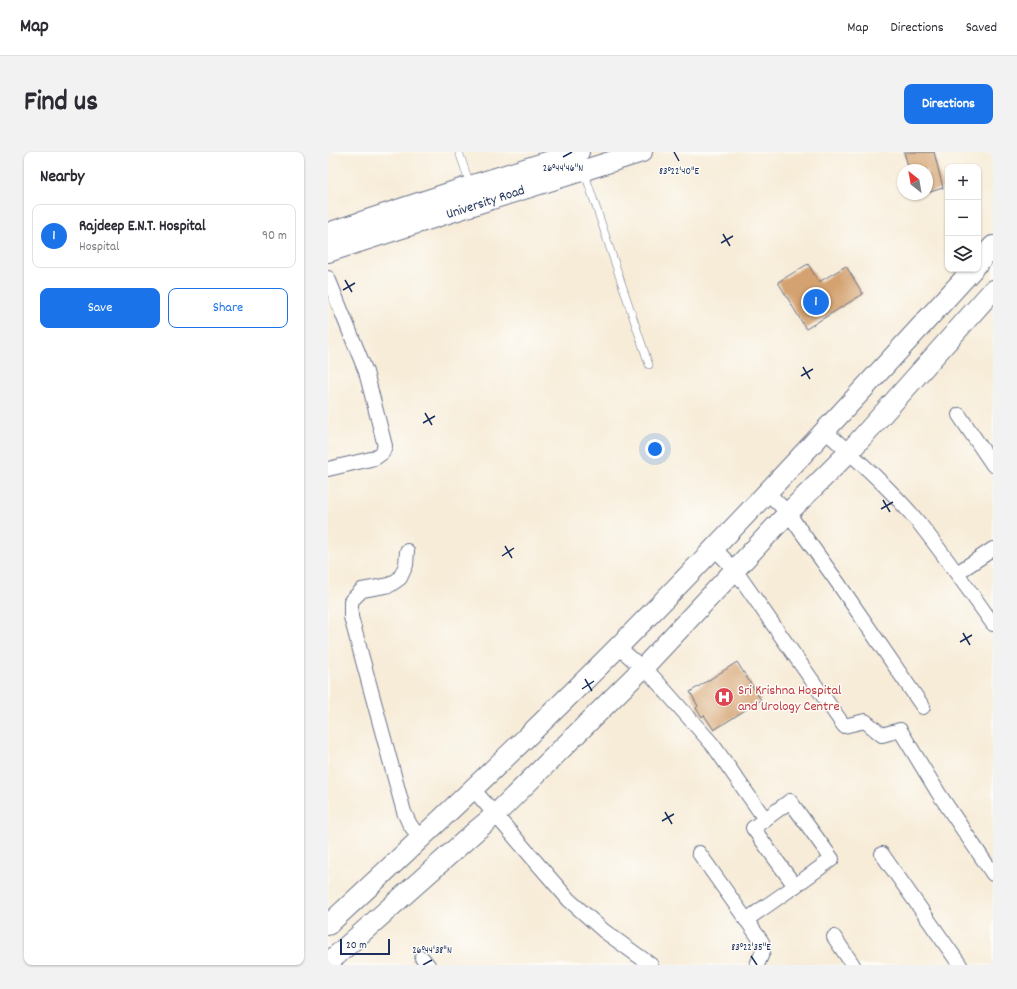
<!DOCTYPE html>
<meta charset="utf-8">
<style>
body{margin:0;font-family:Dekko,sans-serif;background:#f2f2f3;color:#2b2b33}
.controls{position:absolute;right:12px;top:12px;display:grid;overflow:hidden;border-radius:8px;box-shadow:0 1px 3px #0004}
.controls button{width:36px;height:36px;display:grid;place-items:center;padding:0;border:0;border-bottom:1px solid #e1e1e2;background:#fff;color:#2b2b33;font:20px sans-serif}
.compass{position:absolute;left:569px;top:12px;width:36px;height:36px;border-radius:50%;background:#fff;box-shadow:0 1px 3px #0004;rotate:329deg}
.scale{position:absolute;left:12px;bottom:10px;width:50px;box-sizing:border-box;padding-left:4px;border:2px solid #1b2f5e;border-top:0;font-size:11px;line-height:14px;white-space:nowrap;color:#1b2f5e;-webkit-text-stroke:3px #fdfcf7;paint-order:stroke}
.you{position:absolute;left:327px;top:297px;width:14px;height:14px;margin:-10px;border:3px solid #fff;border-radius:50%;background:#1a73e8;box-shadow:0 0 0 6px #1a73e833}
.badge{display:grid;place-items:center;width:26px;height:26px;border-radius:50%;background:#1a73e8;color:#fff;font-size:13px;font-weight:700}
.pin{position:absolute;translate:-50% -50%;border:2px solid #fff;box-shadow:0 1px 4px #0006}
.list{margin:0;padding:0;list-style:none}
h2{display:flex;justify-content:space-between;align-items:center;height:52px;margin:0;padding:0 16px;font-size:17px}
h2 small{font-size:13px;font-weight:400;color:#7c7c81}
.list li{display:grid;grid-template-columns:26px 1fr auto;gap:12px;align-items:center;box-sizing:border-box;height:64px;margin:0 8px 8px;padding:0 8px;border:1px solid #e1e1e2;border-radius:8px}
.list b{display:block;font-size:15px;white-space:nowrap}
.list p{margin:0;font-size:13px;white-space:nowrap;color:#7c7c81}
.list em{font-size:13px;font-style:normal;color:#7c7c81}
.actions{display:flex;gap:8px;padding:12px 16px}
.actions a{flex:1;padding:9px 0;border:1px solid #1a73e8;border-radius:8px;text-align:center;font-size:14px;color:#1a73e8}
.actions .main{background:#1a73e8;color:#fff}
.icon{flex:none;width:22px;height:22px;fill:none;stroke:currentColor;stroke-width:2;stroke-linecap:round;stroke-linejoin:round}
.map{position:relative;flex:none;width:665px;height:813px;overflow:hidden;border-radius:8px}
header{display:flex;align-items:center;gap:24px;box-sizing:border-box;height:56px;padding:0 20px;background:#fff;border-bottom:1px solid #e1e1e2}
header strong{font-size:19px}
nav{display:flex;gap:22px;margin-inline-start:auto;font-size:14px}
.intro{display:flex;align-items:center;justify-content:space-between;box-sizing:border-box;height:96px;padding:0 24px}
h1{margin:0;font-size:28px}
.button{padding:10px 18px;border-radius:8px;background:#1a73e8;color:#fff;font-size:14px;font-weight:700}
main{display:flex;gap:24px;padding:0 24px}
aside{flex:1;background:#fff;border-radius:8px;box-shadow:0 1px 3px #0004}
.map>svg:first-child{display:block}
.building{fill:#d4a26f}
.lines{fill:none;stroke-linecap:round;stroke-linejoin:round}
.service-casing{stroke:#687189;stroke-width:8}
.minor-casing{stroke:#687189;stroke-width:16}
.secondary-casing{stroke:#687189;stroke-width:22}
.service{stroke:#fff;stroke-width:7}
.minor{stroke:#fff;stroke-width:14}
.secondary{stroke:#fff;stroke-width:20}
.ticks{fill:none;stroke:#1b2f5e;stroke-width:1.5}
.labels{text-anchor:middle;stroke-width:3;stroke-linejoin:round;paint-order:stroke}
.street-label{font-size:14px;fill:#1b2f5e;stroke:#fdfcf7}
.health-label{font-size:14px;fill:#be3a42;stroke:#fdfcf7;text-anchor:start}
.ticks-label{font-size:10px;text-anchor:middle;fill:#1b2f5e;stroke:#fdfcf7;stroke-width:3;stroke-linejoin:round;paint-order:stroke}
</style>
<header>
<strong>Map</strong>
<nav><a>Map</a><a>Directions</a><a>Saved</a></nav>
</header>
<div class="intro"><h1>Find us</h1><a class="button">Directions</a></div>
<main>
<aside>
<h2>Nearby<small></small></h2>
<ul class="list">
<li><span class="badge">1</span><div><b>Rajdeep E.N.T. Hospital</b><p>Hospital</p></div><em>90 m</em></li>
</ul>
<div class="actions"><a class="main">Save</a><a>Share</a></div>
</aside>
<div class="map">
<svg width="665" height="813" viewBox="0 0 665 813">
<rect width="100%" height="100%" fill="#fdfcf7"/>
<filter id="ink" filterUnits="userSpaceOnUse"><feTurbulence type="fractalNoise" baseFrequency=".025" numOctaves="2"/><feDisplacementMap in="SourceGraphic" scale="8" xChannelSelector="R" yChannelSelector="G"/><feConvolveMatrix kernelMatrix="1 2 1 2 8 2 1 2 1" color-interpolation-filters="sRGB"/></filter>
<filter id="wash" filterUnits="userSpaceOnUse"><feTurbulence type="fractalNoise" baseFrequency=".012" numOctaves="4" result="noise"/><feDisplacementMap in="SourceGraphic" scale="16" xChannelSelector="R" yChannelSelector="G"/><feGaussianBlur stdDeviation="0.9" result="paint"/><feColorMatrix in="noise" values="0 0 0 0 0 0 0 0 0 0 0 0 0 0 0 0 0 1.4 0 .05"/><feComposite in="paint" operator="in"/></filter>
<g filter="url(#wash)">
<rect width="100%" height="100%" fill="#f7ecd8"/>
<g id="blocks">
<g class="building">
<path d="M576 0H606L615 36 599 41V18H581Z"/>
<path d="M480 112 491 130 518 114 535 142 478 177 450 130Z"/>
<path d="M409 510 433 548 386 578 376 563 374 565 368 556 370 554 362 540Z"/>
</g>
</g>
</g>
<g filter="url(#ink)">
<use href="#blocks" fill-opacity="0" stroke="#687189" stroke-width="1"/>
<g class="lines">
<defs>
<g id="service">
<path d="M131 0 142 32"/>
<path d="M256 19 321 213"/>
</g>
<g id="minor">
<path d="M0 126 38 220 57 294 54 301 47 306 0 317"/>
<path d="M631 263 665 313"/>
<path d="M497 279C530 308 563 337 591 371 617 404 641 438 665 472"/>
<path d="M439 340 460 361 510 431 595 555"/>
<path d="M386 396 407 418 516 574 537 569 554 583 572 578 611 642 665 722"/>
<path d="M79 399 78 413 72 426 62 433 34 438 23 449V465L76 660 81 671 92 687"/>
<path d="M629 421 665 397"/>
<path d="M290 495 325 525 385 593 437 667"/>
<path d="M145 637 241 748 276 779 323 813"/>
<path d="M462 649 504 707 467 734 425 676Z"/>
<path d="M371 701 434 790 435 799 429 813"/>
<path d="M554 702 632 813"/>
<path d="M418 768 467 734"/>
<path d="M506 785 525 813"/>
<path d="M94 806 100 813"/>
</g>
<g id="secondary">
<path d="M0 81 142 34 251 0"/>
<path d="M0 100 148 52 314 0"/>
<path d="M650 111 665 94"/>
<path d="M0 773C98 682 196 590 290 495 412 372 529 245 645 117"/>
<path d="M0 811 150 677 167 663 315 516 460 361 521 300 665 138"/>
</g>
</defs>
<use href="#service" class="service-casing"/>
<use href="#minor" class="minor-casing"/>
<use href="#secondary" class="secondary-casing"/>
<use href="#service" class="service"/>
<use href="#minor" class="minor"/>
<use href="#secondary" class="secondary"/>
</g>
</g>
<path class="ticks" d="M346 0 351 9M235 5 244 0M395 82 402 94M393 91 405 84M17 128 24 140M15 138 27 131M475 215 482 227M473 224 485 217M97 261 104 273M95 271 107 264M555 348 562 360M553 357 565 350M177 394 184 406M174 404 186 396M635 481 642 493M632 490 644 483M257 527 264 539M254 537 266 529M337 660 344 672M334 669 346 662M423 804 429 813M95 813 104 808"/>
<defs>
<symbol id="hospital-disc" viewBox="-11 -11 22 22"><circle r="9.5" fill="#e0444e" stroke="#fdfcf7"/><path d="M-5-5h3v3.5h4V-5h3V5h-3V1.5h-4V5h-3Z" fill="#fff"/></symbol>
</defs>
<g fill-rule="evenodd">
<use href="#hospital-disc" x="385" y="534" width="22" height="22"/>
</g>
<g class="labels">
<g class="street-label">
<text transform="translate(157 49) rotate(-18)" y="5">University Road</text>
</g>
<g class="health-label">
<text x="410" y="542">Sri Krishna Hospital<tspan x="410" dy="16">and Urology Centre</tspan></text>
</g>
</g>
<g class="ticks-label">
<text x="235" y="19">26°44'46"N</text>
<text x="351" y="22">83°22'40"E</text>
<text x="423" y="798">83°22'35"E</text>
<text x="104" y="801">26°44'38"N</text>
</g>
</svg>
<div class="controls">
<button>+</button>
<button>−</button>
<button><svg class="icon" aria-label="layers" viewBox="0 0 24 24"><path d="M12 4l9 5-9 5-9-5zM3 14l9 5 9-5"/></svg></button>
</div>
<svg class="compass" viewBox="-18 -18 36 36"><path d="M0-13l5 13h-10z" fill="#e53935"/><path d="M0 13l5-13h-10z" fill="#7c7c81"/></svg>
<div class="scale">20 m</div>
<div class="you"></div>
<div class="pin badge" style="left:488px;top:150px">1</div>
</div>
</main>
